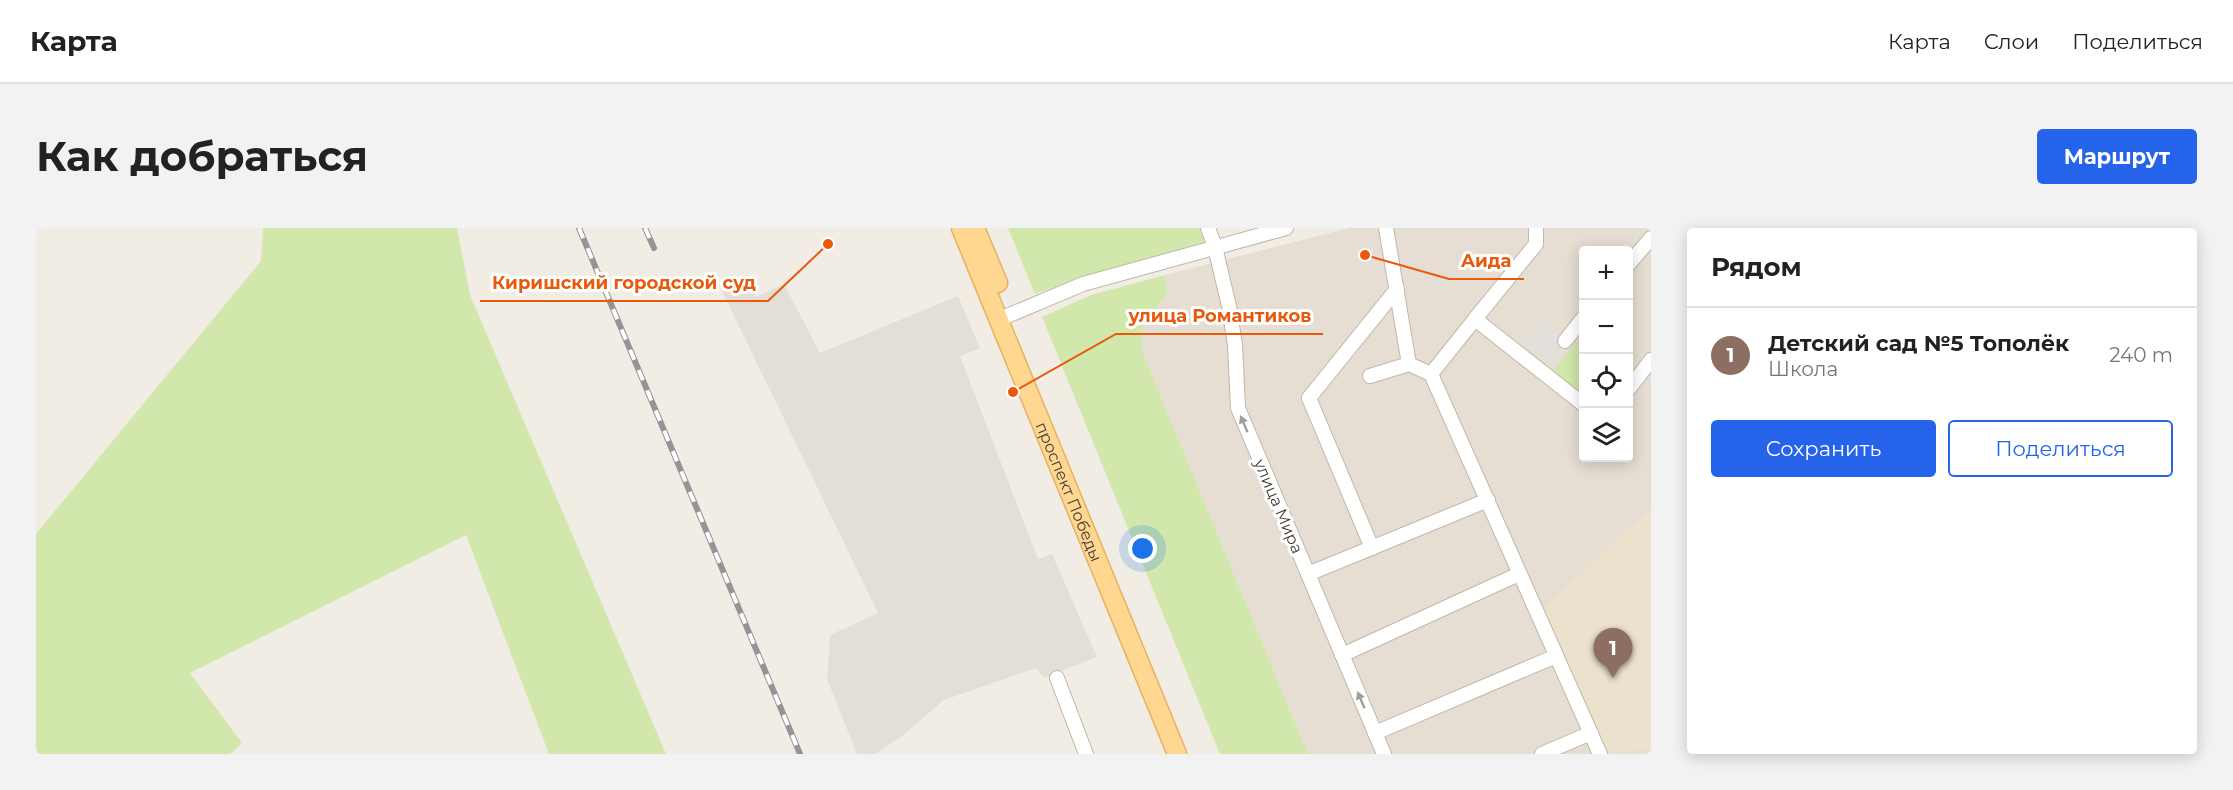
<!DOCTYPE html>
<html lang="ru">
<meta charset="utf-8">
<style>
body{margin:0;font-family:Montserrat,sans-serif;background:#f2f2f2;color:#222}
.controls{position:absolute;right:18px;top:18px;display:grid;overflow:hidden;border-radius:6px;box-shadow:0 3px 15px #0003}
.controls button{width:54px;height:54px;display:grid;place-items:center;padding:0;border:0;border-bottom:2px solid #e0e0e0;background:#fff;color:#222;font:30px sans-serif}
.you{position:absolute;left:1107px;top:321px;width:21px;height:21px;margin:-15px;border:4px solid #fff;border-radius:50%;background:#1a73e8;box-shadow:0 0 0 9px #1a73e833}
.badge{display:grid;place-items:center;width:39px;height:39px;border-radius:50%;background:#2563eb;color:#fff;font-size:20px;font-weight:700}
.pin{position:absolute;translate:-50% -50px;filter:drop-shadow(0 2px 3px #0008)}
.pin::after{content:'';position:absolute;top:32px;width:21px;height:18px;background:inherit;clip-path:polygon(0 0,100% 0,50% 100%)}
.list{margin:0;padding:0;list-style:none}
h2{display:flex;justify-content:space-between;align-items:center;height:78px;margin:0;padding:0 24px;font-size:26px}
h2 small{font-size:20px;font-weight:400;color:#767676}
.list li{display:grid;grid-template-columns:39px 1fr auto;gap:18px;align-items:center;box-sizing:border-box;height:96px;padding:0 24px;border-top:2px solid #e0e0e0}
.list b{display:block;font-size:22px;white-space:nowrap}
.list p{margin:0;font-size:20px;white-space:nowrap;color:#767676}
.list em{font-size:20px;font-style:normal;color:#767676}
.actions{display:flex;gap:12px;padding:18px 24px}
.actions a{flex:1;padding:14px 0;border:2px solid #2563eb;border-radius:6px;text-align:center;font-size:21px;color:#2563eb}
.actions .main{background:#2563eb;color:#fff}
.icon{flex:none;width:33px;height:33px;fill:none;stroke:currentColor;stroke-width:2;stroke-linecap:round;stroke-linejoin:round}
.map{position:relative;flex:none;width:1615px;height:526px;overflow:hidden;border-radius:6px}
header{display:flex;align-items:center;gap:36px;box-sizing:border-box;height:84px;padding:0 30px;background:#fff;border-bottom:2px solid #e0e0e0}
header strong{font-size:28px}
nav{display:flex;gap:33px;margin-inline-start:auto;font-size:21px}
.intro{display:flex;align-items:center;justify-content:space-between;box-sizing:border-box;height:144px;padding:0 36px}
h1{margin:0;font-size:42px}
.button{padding:15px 27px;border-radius:6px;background:#2563eb;color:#fff;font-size:21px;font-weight:700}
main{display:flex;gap:36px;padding:0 36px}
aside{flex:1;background:#fff;border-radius:6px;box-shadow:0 3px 15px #0003}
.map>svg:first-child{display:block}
.residential{fill:#e6ded2;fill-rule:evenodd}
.industrial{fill:#e4ded9}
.education{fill:#ece1cd}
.green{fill:#d1e7ac}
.parking{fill:#e3e0dc}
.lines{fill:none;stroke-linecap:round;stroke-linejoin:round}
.minor-casing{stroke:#c0b7a9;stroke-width:16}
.major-casing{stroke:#e4b260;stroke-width:21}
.minor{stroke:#fff;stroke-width:14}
.major{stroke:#ffd790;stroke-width:18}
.rail-casing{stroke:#949494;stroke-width:6}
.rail{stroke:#fff;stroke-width:4;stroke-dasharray:11;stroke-linecap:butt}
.oneway{fill:#a29e9a}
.labels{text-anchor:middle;stroke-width:6;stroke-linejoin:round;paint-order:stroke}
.street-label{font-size:16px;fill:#443c34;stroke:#fff}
.leader{fill:none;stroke:#e8590c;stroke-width:2}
.callout-dot{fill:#e8590c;stroke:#fff;stroke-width:2}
.callout-label{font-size:18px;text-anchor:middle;font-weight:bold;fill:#e8590c;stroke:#fff;stroke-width:6;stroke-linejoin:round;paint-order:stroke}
</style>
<header>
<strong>Карта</strong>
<nav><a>Карта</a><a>Слои</a><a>Поделиться</a></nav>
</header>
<div class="intro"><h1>Как добраться</h1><a class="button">Маршрут</a></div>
<main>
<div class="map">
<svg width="1615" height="526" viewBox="0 0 1615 526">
<rect width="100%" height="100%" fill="#f2ede4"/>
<path class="residential" d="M1313 0H1615V526H1272L1107 125 1105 100 1131 66 1129 47ZM1548 22H1592V230H1548Z"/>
<path class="industrial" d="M708 52 720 69 748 56 784 125 922 68 944 120 924 128 1002 331 1016 326 1061 429 1008 450 1000 440 908 472 866 508 839 526H821L791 451 794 407 842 385 686 63Z"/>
<path class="education" d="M1615 280V520L1571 526 1508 380Z"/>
<g class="green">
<path d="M227 0H421L434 67 630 526H513L430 307 154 445 206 515 194 526H0V306L225 33Z"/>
<path d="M972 0H1164L1169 14 1044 50 999 66Z"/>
<path d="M1129 47 1131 66 1105 100 1107 125 1272 526H1184L1006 89 1055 67Z"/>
<path d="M1541 113 1547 118V171L1515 146Z"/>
</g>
<path class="parking" d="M1506 92 1529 113 1513 134 1484 114Z"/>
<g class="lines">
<defs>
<g id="minor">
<path d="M1172 0 1179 19 1193 78 1199 117 1202 180 1348 526"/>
<path d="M1350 0 1373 136 1395 146 1439 91 1548 177"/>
<path d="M1592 37 1615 10"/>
<path d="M964 91 1047 56 1250 0"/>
<path d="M1439 91 1500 16V0"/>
<path d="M1529 113 1548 89"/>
<path d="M1395 146 1564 526"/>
<path d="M1334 148 1373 136"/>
<path d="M1592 162 1615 132"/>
<path d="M1336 320 1273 170 1361 61"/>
<path d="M1272 346 1452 272"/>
<path d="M1306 427 1483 346"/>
<path d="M1021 450 1050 526"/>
<path d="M1339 505 1520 428"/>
<path d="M1506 526 1555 505"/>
</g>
<g id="major">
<path id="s1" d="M925 0 1141 526"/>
<path d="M939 0 962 55"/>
</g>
</defs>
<use href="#minor" class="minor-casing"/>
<use href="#major" class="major-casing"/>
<use href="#minor" class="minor"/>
<use href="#major" class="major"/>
<defs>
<g id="rail">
<path d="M543 0 764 526"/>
<path d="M609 0 618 20"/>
</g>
</defs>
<use href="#rail" class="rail-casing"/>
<use href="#rail" class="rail"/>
</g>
<defs><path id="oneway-solid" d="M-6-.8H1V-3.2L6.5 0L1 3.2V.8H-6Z" transform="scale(1.5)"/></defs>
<g class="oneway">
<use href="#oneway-solid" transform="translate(1208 196) rotate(-113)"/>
<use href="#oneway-solid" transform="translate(1325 472) rotate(-113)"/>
</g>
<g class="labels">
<g class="street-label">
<text dy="6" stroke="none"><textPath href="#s1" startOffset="285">проспект Победы</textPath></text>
<text transform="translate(1243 278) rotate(67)" y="6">улица Мира</text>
</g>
</g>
<path class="leader" d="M1329 27L1413 51H1488M792 16L732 73H444M977 164L1080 106H1287"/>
<g class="callout-dot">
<circle cx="1329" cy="27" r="6"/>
<circle cx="792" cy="16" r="6"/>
<circle cx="977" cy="164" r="6"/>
</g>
<g class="callout-label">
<text x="1450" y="39">Аида</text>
<text x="588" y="61">Киришский городской суд</text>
<text x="1184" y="94">улица Романтиков</text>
</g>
</svg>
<div class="controls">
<button>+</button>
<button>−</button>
<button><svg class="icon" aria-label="locate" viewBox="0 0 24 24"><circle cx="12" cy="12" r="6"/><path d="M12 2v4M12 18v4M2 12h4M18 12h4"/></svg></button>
<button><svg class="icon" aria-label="layers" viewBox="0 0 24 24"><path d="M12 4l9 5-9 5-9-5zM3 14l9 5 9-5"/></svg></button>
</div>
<div class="you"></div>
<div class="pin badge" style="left:1577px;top:450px;background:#8d6e63">1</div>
</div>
<aside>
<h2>Рядом<small></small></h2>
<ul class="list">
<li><span class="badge" style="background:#8d6e63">1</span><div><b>Детский сад №5 Тополёк</b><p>Школа</p></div><em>240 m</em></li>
</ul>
<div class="actions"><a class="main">Сохранить</a><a>Поделиться</a></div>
</aside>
</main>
